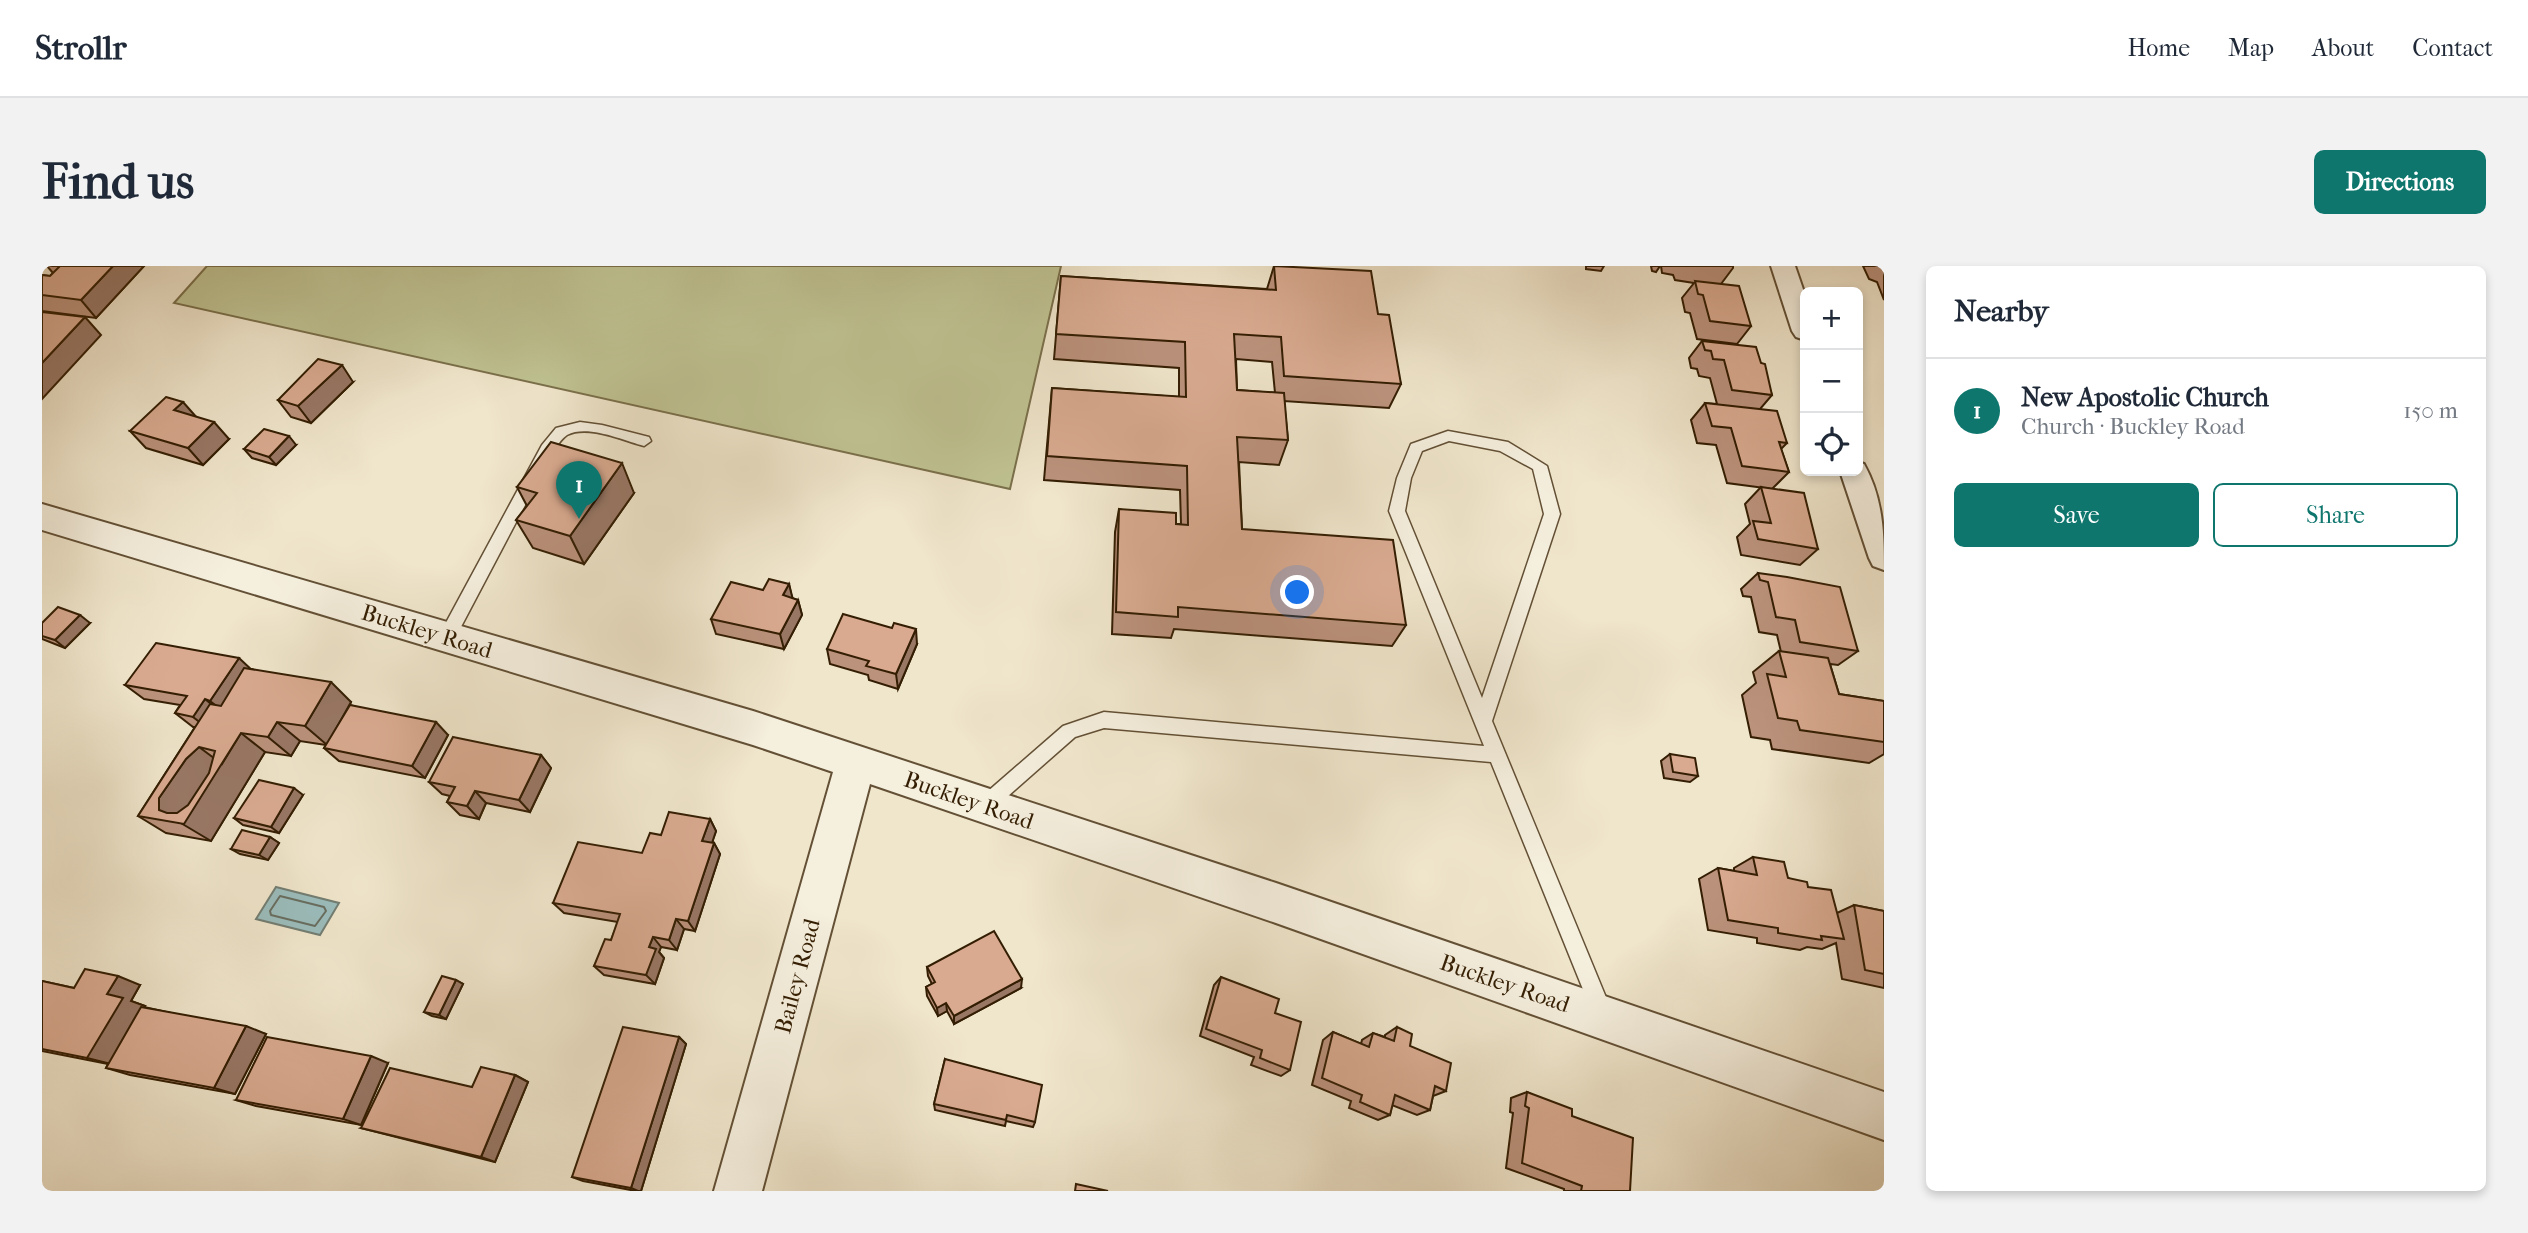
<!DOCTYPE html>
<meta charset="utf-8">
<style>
body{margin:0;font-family:"IM FELL French Canon",serif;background:#f2f2f3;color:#1f2937}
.controls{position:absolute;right:21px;top:21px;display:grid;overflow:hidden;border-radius:10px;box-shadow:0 4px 10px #0003}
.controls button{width:63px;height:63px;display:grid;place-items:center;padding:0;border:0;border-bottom:2px solid #e0e1e3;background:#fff;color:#1f2937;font:35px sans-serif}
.you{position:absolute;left:1256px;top:327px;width:24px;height:24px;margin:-18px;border:5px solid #fff;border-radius:50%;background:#1a73e8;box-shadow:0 0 0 10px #1a73e833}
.badge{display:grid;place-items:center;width:46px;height:46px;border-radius:50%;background:#0f766e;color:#fff;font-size:23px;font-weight:700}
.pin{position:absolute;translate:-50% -58px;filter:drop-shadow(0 2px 4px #0008)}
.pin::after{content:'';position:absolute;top:37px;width:24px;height:21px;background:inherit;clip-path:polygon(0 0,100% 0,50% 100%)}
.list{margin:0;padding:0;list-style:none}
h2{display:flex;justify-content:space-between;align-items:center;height:91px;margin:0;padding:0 28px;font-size:30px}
h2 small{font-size:23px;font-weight:400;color:#747a83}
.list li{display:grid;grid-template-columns:46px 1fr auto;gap:21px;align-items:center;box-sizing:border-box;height:105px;padding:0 28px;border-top:2px solid #e0e1e3}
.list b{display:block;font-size:26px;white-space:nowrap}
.list p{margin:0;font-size:23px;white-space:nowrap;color:#747a83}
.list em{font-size:23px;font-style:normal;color:#747a83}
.actions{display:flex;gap:14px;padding:21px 28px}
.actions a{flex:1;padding:16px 0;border:2px solid #0f766e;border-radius:10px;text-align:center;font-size:24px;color:#0f766e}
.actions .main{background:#0f766e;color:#fff}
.icon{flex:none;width:38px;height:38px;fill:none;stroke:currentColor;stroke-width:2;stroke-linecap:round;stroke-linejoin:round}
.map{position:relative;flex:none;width:1842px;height:925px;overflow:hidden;border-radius:10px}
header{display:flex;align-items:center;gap:42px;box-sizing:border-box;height:98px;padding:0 35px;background:#fff;border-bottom:2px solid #e0e1e3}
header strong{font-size:33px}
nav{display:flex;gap:38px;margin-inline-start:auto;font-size:24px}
.intro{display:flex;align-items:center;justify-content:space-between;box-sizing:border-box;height:168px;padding:0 42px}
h1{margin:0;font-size:49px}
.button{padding:18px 32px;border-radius:10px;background:#0f766e;color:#fff;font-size:24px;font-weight:700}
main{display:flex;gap:42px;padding:0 42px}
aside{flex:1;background:#fff;border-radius:10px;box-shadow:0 4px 10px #0003}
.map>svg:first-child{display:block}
.green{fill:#c0c393;stroke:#7a704b;stroke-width:2}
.water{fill:#9bbebe;stroke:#727e73;stroke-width:2}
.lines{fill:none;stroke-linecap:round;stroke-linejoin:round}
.shore{stroke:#686e60;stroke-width:2}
.service-casing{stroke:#635035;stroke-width:3}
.minor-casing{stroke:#635035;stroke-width:4}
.tertiary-casing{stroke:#635035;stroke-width:4}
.service{fill:#f5efde;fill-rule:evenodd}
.minor{fill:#f5efde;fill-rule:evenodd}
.tertiary{fill:#f5efde;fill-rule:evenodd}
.wall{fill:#bb927c;stroke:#341e03;stroke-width:2;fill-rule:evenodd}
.shaded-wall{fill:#987765;stroke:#341e03;stroke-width:2}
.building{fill:#d9aa90;stroke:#341e03;stroke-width:2;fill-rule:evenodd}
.labels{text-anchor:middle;stroke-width:5;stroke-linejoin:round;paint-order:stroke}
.street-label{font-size:23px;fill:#341e03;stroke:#f5efde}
</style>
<header>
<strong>Strollr</strong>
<nav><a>Home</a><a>Map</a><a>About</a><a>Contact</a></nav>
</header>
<div class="intro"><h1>Find us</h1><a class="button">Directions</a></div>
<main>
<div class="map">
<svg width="1842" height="925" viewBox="0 0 1842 925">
<rect width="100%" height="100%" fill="#f0e6cc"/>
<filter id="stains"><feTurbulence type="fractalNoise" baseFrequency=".00286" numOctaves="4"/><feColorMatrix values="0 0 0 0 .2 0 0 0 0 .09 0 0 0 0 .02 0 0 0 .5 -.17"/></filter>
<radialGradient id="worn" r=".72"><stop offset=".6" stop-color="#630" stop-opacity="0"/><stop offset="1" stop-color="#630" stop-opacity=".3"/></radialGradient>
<path class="green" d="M165 0H1019L968 223 132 37Z"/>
<path class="water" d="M234 621 297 637 278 669 214 653Z"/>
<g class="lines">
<path class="shore" d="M238 630 282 641 284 645 273 660 229 649 228 645Z"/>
<defs>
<g id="service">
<path d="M538 156 560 159 607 171 609 175 602 180C582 175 546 158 525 169 519 173 515 180 511 186L411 376H399L397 371 399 366 500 179 514 162Z"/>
<path d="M1406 165 1466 176 1505 200 1518 248 1450 455 1570 746 1567 753 1560 756 1553 753 1449 496 1062 462 1033 471 949 545 943 547 937 545 934 539 937 533 1021 460 1062 446 1442 480 1347 245 1355 212 1369 178ZM1407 175 1458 185 1491 203 1502 248 1440 432 1363 245 1369 212 1380 185Z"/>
</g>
<g id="minor">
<path d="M1729 0H1753L1763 29V74L1754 71 1750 65Z"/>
<path d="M1816 196 1822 198C1841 232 1842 266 1842 304L1831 300 1827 292 1798 205H1816Z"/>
</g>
<path id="tertiary" d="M0 238 711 445 1234 617 1842 826V874L1234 657 828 518 720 925H672L791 506 711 479 0 264Z"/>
</defs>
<use href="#service" class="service-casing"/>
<use href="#minor" class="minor-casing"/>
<use href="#tertiary" class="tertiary-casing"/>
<use href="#service" class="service"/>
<use href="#minor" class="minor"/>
<use href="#tertiary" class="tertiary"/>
</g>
<g class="wall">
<path d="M5 0H102L54 52 0 45V9L8 10 11 7Z"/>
<path d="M1232 0 1336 48 1359 118 1347 142 1242 135 1246 174 1237 199 1197 196 1200 263 1364 359 1350 380 1132 363 1129 372 1070 368 1073 266 1077 243 1134 258H1139L1138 224 1002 214 1010 122 1137 131V102L1012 93 1019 10 1225 23ZM1194 93 1230 96 1233 127 1195 124Z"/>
<path d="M1544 0H1562L1559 5 1544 3Z"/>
<path d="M1609 0H1618L1614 6 1610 5Z"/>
<path d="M1619 0H1691V2L1679 18 1709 60 1695 78 1655 73 1648 47 1643 46 1640 32 1652 17 1633 14 1631 9 1620 7Z"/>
<path d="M1821 0H1842V34L1835 16 1827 13Z"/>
<path d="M1660 75 1719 97 1730 129 1718 143 1745 177 1739 183 1747 206 1730 223 1685 217 1674 179 1655 177 1649 154 1663 137 1675 138 1668 112 1657 110 1655 103 1649 102 1647 92Z"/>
<path d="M311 116 269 157 249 151 236 134Z"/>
<path d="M88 165 187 173 161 199 104 182Z"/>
<path d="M254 179 234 199 210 192 202 183Z"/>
<path d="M475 221 592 227 542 298 491 282 474 254 485 240Z"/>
<path d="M1719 221 1776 283 1758 299 1699 289 1695 271 1708 258 1703 238Z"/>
<path d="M1716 307 1816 385 1796 399 1788 398 1797 428 1842 435V488L1827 497 1730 483 1728 474 1709 471 1700 429 1714 417 1711 406 1737 385 1739 386 1735 369 1717 366 1709 331 1701 330 1699 323Z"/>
<path d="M747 318 750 332 756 334 760 349 742 383 674 368 669 353 721 324Z"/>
<path d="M0 357H48L23 382 0 373Z"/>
<path d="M875 378 856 423 827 414 826 409 788 398 785 383Z"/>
<path d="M210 403 309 436 308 439 406 469 383 512 297 495 282 482 284 479 258 475 249 490 223 486 169 575 124 567 96 550 153 461H151L133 447 138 439 102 433 83 419Z"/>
<path d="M1628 488 1656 510 1648 516 1622 512 1619 495Z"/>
<path d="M499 489 509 502 488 546 444 537 437 553 418 549 405 536 408 530 400 528 387 516Z"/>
<path d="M261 529 237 567 201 559 192 552Z"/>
<path d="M668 553 674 565 670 576 672 577 678 588 653 665 642 663 635 684 619 681 617 686 622 692 613 718 562 709 552 700 569 674 576 656 522 647 511 637 600 587 619 569Z"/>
<path d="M228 571 237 577 226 594 198 588 189 583Z"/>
<path d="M1711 591 1746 612 1766 621 1795 647 1812 639 1842 645V722L1800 713 1794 677 1780 683 1765 681 1758 684 1715 677V672L1666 664 1657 613 1676 602 1692 605V602Z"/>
<path d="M885 701 979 722 912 758 905 745 896 750 885 730 884 721 890 718 886 710Z"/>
<path d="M1179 711 1233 747 1248 804 1239 810 1209 799 1212 791 1158 770 1172 719Z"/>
<path d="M414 714 421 718 404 753 390 750 382 746Z"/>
<path d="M0 715 32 722 98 719 89 735 103 740 102 741 224 768 193 828 88 809 64 802 66 798 0 785Z"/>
<path d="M1355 761 1368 780 1404 825 1391 830 1388 844 1375 849 1350 839 1348 849 1336 854 1307 842 1309 835 1270 819 1281 774 1291 766 1319 778 1320 774 1331 767 1343 771V769Z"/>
<path d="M637 771 644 778 599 925H594L541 915 530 911Z"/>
<path d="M903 793 993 856 991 861 964 855 963 860 893 844 892 838Z"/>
<path d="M346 797 319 859 214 840 194 834Z"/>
<path d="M473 809 486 816 453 896 319 862 430 821Z"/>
<path d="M1485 826 1530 850 1588 925H1522V923L1464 902 1471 847 1468 846 1469 832Z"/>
</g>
<g class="shaded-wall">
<path d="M71 0H102L54 52 39 34Z"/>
<path d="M43 51 59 69 0 133V97Z"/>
<path d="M300 99 311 116 269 157 256 140Z"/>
<path d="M141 136 156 153 132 144Z"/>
<path d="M172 156 187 173 161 199 146 182Z"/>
<path d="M247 170 254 179 234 199 227 191Z"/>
<path d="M580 197 592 227 542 298 528 270Z"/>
<path d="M747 318 751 334 741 329Z"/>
<path d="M756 334 760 349 742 383 738 368Z"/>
<path d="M38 349 48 357 23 382 13 374Z"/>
<path d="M874 363 875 378 856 423 854 408Z"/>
<path d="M197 392 213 407 185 448 168 435Z"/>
<path d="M289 416 309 436 285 479 263 460Z"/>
<path d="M163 433 180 447 168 464 151 451Z"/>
<path d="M235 456 258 475 249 490 226 471Z"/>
<path d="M394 456 406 469 383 512 370 500Z"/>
<path d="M199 467 223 486 169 575 117 544V532L144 493 157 481 180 498Z"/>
<path d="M499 489 509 502 488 546 477 534Z"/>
<path d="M252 522 261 529 237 567 229 561Z"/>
<path d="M433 525 444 537 437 553 425 540Z"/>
<path d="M668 553 674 565 667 586 660 575Z"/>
<path d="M228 571 237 577 226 594 217 589Z"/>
<path d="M672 577 678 588 653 665 646 655Z"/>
<path d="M634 653 642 663 635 684 627 674Z"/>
<path d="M611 671 619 681 617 686 622 692 613 718 604 709 607 681Z"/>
<path d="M76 710 98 719 89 735 103 740 69 798 45 792 65 728Z"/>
<path d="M980 713 979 722 912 758V750Z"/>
<path d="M414 714 421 718 404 753 397 749Z"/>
<path d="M904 737 905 745 896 750 895 742Z"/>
<path d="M204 760 224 768 193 828 172 822Z"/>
<path d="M637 771 644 778 599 925H596L589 922Z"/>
<path d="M329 790 346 797 319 859 301 853Z"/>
<path d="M473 809 486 816 453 896 439 891Z"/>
</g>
<g class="building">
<path d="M18 0H71L39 34 0 29V9L8 10Z"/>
<path d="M1232 0 1329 5 1336 48 1347 49 1359 118 1242 110 1239 71 1192 68 1195 124 1242 127 1246 174 1195 171 1200 263 1351 274 1364 359 1136 341V351L1074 346 1077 243 1134 247V258L1146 259 1145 200 1005 190 1010 122 1144 131 1143 76 1014 68 1019 10 1234 24Z"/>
<path d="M1653 15 1697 20 1709 60 1668 55 1661 29 1656 28Z"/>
<path d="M0 46 43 51 0 97Z"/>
<path d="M1660 75 1714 81 1719 97 1723 98 1730 129 1690 124 1682 94 1671 93 1669 85 1663 84Z"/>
<path d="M276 93 300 99 256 140 236 134Z"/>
<path d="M124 131 141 136 132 144 172 156 146 182 88 165Z"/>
<path d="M1663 137 1735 145 1745 177 1737 176 1747 206 1700 200 1689 162 1670 160Z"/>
<path d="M222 163 247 170 227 191 202 183Z"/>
<path d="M509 176 580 197 528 270 474 254 495 227 475 221Z"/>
<path d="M1719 221 1762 227 1776 283 1716 273 1711 255 1729 257Z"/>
<path d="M1716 307 1745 311 1798 321 1816 385 1758 376 1753 354 1734 351 1726 316 1718 314Z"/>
<path d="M727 313 747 318 741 329 756 334 738 368 669 353 689 316 721 324Z"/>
<path d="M16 341 38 349 13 374 0 370V357Z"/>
<path d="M801 348 850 362 852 357 874 363 854 408 824 400 827 395 785 383Z"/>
<path d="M114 377 197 392 168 435 163 433 151 451 133 447 145 430 83 419Z"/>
<path d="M1737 385 1786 392 1797 428 1842 435V476L1758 464 1755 455 1736 452 1725 408 1744 411Z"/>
<path d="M202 402 289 416 263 460 235 456 226 471 199 467 142 558 96 550 168 438 179 440ZM157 481 173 485 167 507 146 539 135 547H125L117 544V532L144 493Z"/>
<path d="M308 439 394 456 370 500 282 482Z"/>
<path d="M411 471 499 489 477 534 433 525 425 540 405 536 413 521 387 516Z"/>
<path d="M1628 488 1653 492 1656 510 1631 506Z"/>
<path d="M217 514 252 522 229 561 192 552Z"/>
<path d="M627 546 668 553 660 575 672 577 646 655 634 653 627 674 611 671 607 681 614 683 604 709 552 700 563 673 569 674 578 648 511 637 536 576 600 587 608 567 619 569Z"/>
<path d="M200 564 228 571 217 589 189 583Z"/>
<path d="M1711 591 1742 596 1746 612 1765 616 1766 621 1789 624 1802 673 1779 670 1780 674 1736 667V662L1686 654 1676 602 1715 609Z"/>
<path d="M1812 639 1842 645V708L1823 704Z"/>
<path d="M952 665 980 713 912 750 904 737 895 742 884 721 893 716 885 701Z"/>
<path d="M43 703 76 710 65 728 81 732 45 792 0 783V715L32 722Z"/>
<path d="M400 710 414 714 397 749 382 746Z"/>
<path d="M1179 711 1237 733 1233 747 1259 756 1248 804 1218 792 1220 784 1164 763Z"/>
<path d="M99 741 204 760 172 822 64 802Z"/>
<path d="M581 761 637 771 589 922 530 911Z"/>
<path d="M1355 761 1370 768 1368 780 1409 797 1404 825 1393 820 1388 844 1353 829 1348 849 1318 836 1320 829 1280 812 1291 766 1327 781 1331 767 1352 775Z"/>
<path d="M225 771 329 790 301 853 194 834Z"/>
<path d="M903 793 1000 819 993 856 965 849 964 854 892 838Z"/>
<path d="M439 801 473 809 439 891 319 862 348 802 430 821Z"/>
<path d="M1485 826 1530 843V850L1591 872 1588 925H1539L1540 920 1480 897 1487 842 1483 840Z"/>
<path d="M1034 918 1066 925H1033Z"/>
</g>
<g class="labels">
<g class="street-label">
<text transform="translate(385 365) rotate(17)" y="8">Buckley Road</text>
<text transform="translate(927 534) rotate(19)" y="8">Buckley Road</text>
<text transform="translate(755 710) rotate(-75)" y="8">Bailey Road</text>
<text transform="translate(1463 717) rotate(19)" y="8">Buckley Road</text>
</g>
</g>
<rect width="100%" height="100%" filter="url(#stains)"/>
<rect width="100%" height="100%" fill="url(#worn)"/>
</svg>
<div class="controls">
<button>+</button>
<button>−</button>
<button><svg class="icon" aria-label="locate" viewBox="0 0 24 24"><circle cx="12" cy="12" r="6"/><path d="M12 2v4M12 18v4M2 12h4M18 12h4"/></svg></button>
</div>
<div class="you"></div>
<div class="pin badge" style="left:537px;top:253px">1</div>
</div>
<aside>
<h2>Nearby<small></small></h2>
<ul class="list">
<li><span class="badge">1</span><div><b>New Apostolic Church</b><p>Church · Buckley Road</p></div><em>150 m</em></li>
</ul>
<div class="actions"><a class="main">Save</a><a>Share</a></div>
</aside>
</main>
